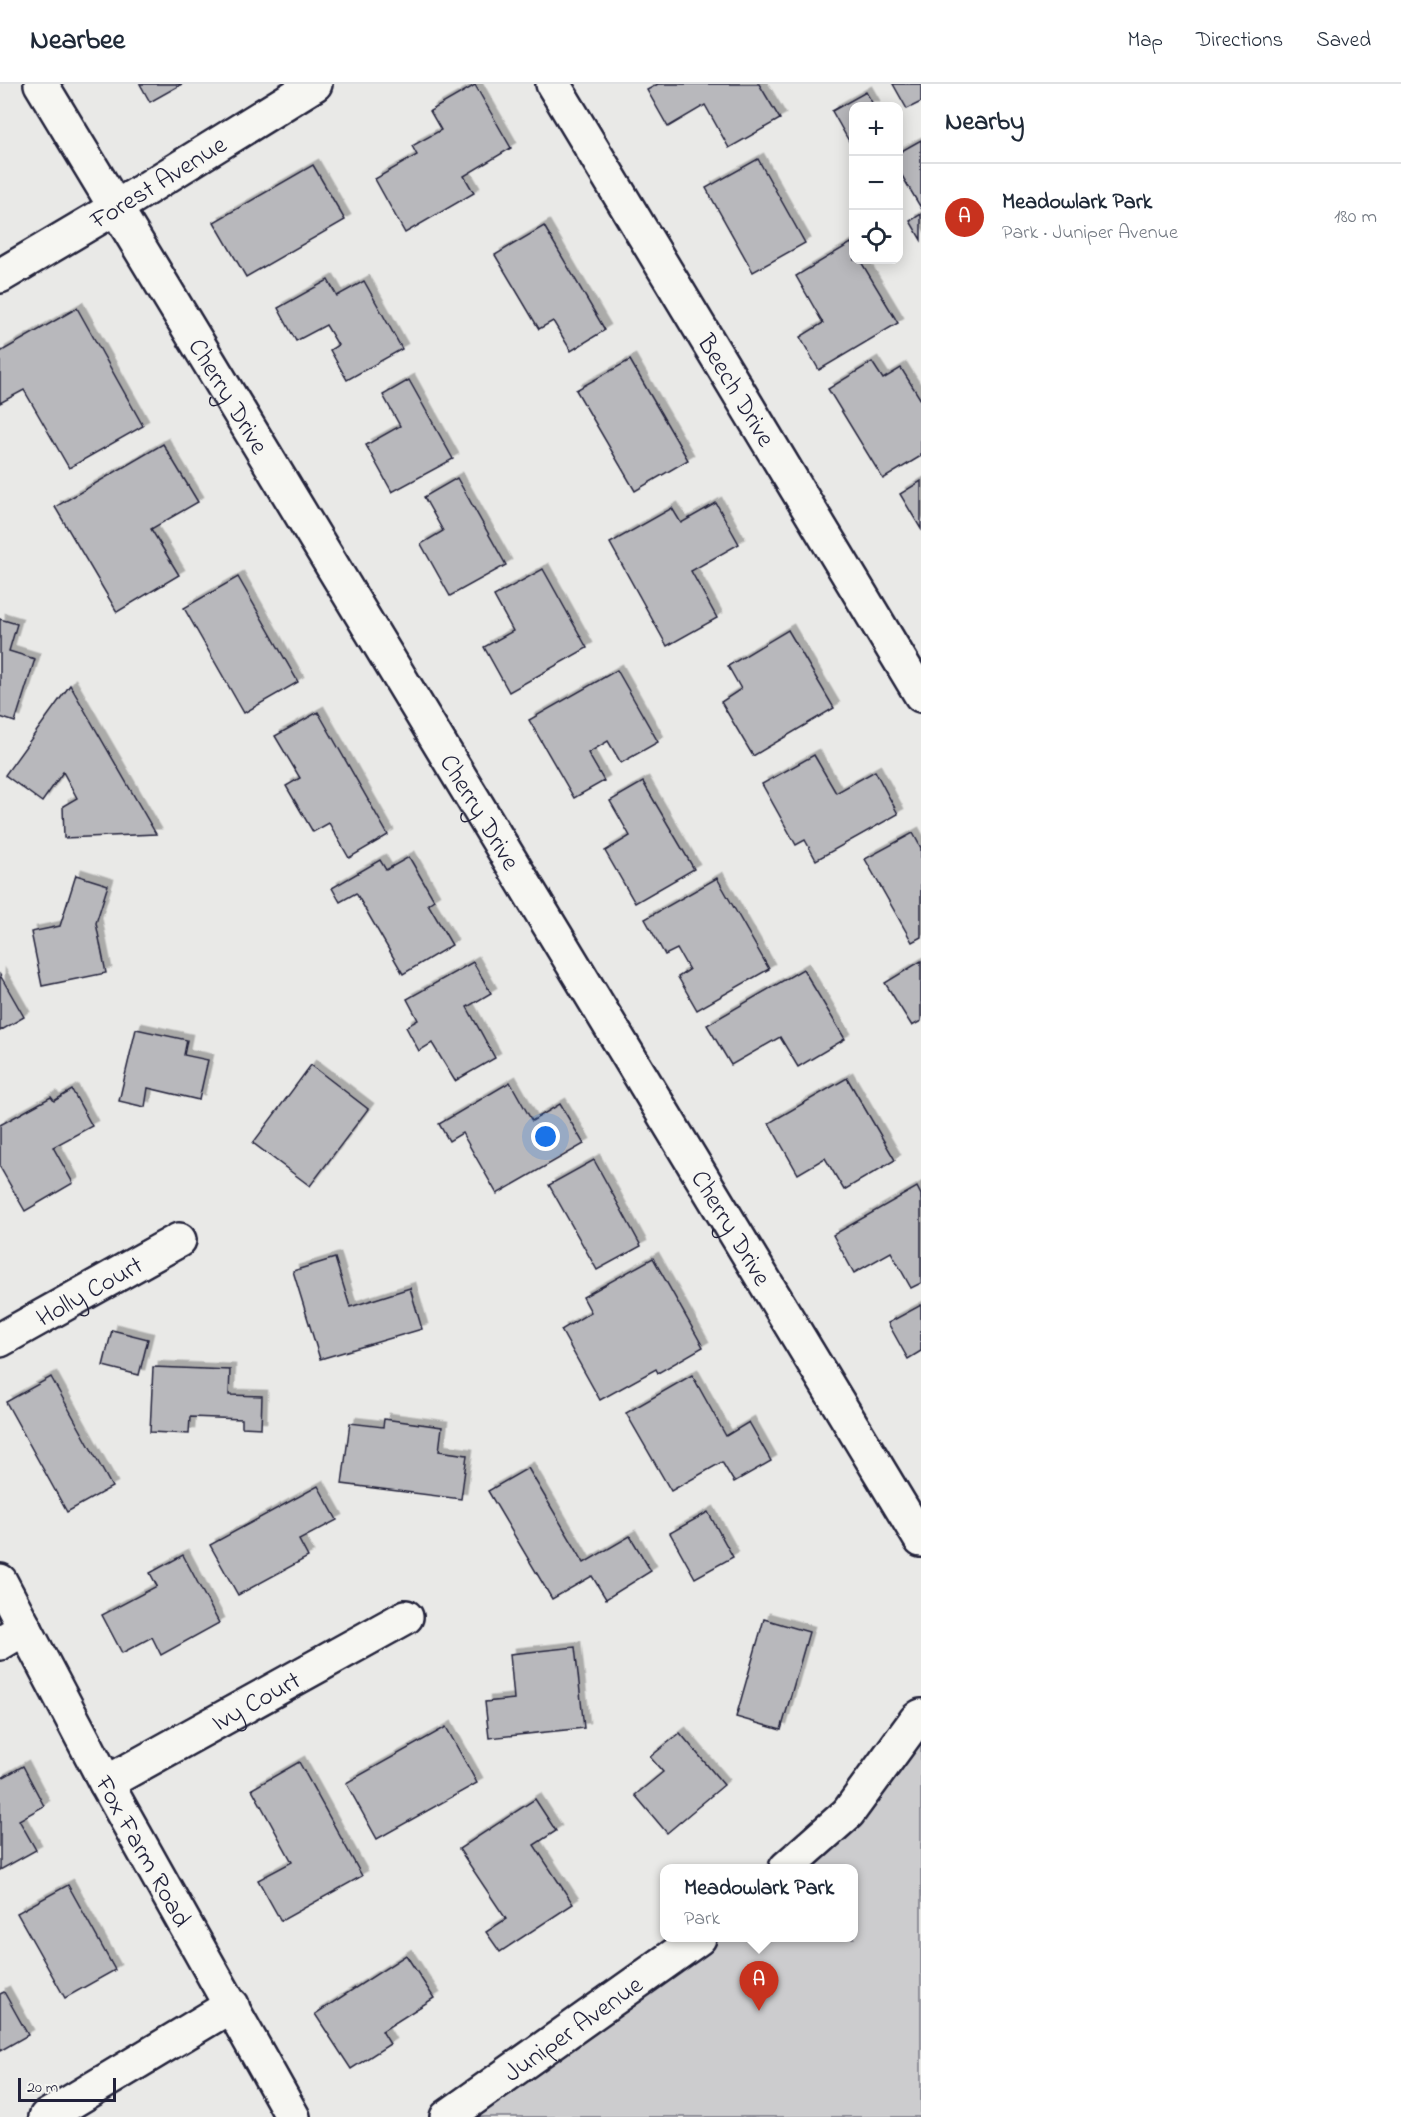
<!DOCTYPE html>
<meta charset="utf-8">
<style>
body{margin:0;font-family:"Indie Flower",sans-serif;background:#f2f2f3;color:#1f2937}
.controls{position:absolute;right:18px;top:18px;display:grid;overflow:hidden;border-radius:12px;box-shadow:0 3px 15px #0003}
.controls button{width:54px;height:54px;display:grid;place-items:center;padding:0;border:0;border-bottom:2px solid #e0e1e3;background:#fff;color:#1f2937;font:30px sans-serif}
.scale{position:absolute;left:18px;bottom:15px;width:98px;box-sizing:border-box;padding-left:6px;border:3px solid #22223b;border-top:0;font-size:16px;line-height:21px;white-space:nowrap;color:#22223b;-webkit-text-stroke:4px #f6f6f2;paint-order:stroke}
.you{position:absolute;left:546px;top:1053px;width:21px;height:21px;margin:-15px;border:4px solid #fff;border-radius:50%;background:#1a73e8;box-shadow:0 0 0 9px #1a73e833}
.badge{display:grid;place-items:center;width:39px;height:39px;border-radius:50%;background:#c8321e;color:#fff;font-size:20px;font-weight:700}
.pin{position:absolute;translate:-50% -50px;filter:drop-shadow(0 2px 3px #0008)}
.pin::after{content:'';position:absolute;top:32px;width:21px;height:18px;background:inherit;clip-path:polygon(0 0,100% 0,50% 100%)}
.popup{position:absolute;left:660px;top:1780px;width:198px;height:78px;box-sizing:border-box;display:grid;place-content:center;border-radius:12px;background:#fff;filter:drop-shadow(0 2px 4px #0005);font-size:20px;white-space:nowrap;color:#747a83}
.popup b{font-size:22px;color:#1f2937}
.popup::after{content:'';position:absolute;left:50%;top:100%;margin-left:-12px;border:12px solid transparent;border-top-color:#fff}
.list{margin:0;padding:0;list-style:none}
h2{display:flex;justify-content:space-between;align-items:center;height:78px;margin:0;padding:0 24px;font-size:26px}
h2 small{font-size:20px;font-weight:400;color:#747a83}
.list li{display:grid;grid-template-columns:39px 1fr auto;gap:18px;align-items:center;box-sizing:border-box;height:108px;padding:0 24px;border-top:2px solid #e0e1e3}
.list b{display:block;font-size:22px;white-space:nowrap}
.list p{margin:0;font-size:20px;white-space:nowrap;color:#747a83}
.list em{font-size:20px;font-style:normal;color:#747a83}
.icon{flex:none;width:33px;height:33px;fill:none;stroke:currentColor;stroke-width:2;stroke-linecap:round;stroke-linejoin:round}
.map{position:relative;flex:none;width:921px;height:2033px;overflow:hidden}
header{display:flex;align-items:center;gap:36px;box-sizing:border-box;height:84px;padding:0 30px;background:#fff;border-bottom:2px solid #e0e1e3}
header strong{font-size:28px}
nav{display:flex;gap:33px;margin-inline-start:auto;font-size:21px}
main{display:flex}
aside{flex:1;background:#fff}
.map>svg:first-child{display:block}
.green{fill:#ccccce;stroke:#777784;stroke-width:1.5}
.building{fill:#b8b8bc;stroke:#22223b;stroke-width:1.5;filter:url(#shadow)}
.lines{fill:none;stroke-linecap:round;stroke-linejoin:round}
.minor-casing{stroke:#22223b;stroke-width:38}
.minor{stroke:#f6f6f2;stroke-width:33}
.labels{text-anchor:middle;stroke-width:5;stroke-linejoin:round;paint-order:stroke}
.street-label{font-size:26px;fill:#22223b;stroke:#f6f6f2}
</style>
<header>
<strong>Nearbee</strong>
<nav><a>Map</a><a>Directions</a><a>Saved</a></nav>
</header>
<main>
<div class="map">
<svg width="921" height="2033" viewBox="0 0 921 2033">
<defs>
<filter id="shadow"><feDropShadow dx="5.5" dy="-5.5" stdDeviation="0" flood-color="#0004"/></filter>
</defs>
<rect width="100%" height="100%" fill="#e9e9e7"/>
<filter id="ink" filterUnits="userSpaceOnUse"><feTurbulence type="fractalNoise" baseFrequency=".0167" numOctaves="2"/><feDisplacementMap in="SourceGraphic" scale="12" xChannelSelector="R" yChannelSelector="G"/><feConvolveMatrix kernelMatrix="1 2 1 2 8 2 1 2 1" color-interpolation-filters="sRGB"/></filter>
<g filter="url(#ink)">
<path class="green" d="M921 1632V2033H447L699 1854H854V1784H786Z"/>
<g class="building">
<path d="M140 0H182L150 18Z"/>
<path d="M658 0H759L780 35 729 64 705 21 668 43 647 6Z"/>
<path d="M893 0H921V18L907 25Z"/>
<path d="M475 1 511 64 464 92 474 109 405 149 375 95 417 71 412 62 441 46 430 27Z"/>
<path d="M866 8 874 22H854V66L832 27Z"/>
<path d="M921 56V124L898 85V69Z"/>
<path d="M758 75 805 159 753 188 706 104Z"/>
<path d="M313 81 345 136 246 193 214 138Z"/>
<path d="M921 130V156L910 137Z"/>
<path d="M544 142 605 246 571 267 553 237 539 245 495 171Z"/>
<path d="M851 159 854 164V176H860L898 239 819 286 800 253 823 239 796 192Z"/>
<path d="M328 196 337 212 364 197 402 265 347 296 330 266 338 261 326 241 296 257 278 224Z"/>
<path d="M77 224 143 342 69 384 24 306 0 319V268Z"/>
<path d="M630 276 688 376 635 407 576 306Z"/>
<path d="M872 278 883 295 901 284 921 316V372L883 395 828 305Z"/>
<path d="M409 296 453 375 392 408 366 361 400 342 383 311Z"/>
<path d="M163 360 198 418 151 445 179 491 117 528 55 423Z"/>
<path d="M457 394 506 481 450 512 421 460 443 447 424 413Z"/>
<path d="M921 397V445L900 410Z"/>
<path d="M716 419 739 460 691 487 717 534 667 562 610 459 672 424 681 439Z"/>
<path d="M543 485 587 564 509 608 484 563 513 547 494 512Z"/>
<path d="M238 493 298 598 244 629 184 524Z"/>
<path d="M0 535 17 540 9 567 35 575 15 638 0 633Z"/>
<path d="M788 546 834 624 753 672 721 618 741 605 728 582Z"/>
<path d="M617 586 658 658 621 679 608 657 588 669 604 697 574 714 529 636Z"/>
<path d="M70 601 156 750 64 754 63 722 77 714 63 688 42 718 5 691Z"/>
<path d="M318 628 388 751 349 774 329 739 313 748 286 702 300 694 275 652Z"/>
<path d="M814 671 836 709 875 687 898 730 816 776 805 756 796 761 762 700Z"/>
<path d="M643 698 694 785 635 819 605 767 630 752 610 717Z"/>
<path d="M913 749 921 764V853L912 858 865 775Z"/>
<path d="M409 773 434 816 428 820 452 861 403 890 356 809 340 818 332 804 380 776 386 786Z"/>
<path d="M76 791 108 801 96 839 106 889 42 902 31 848 60 842Z"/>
<path d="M717 794 769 885 697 926 678 893 689 886 677 865 665 871 645 835Z"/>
<path d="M921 877V937L912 942 885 899Z"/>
<path d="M473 878 491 909 467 923 495 974 455 997 432 959 419 967 406 943 418 936 407 915Z"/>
<path d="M803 885 845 955 798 983 780 953 731 981 707 941Z"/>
<path d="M0 891 24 933 0 947Z"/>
<path d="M136 945 187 956 184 971 208 976 199 1016 148 1004 145 1023 119 1017Z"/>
<path d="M311 981 368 1025 310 1102 253 1059Z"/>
<path d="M847 994 895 1076 844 1106 825 1074 798 1090 769 1039Z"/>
<path d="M510 998 532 1037 560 1020 584 1060 497 1110 462 1049 449 1057 439 1040Z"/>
<path d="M72 1006 92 1042 53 1063 73 1099 25 1127 0 1083V1041L51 1013 54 1017Z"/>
<path d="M594 1076 641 1162 597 1186 549 1101Z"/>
<path d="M917 1103 921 1111V1199L911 1204 891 1168 854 1189 833 1151Z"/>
<path d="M335 1174 350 1223 410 1204 422 1245 320 1275 293 1187Z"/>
<path d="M653 1174 703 1263 658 1289 656 1285 600 1316 561 1246 591 1228 583 1213Z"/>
<path d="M921 1221V1267L908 1275 888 1239Z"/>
<path d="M112 1246 148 1255 139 1291 103 1282Z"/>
<path d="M153 1283 230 1286 229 1311 262 1312 261 1344 242 1343V1335L190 1333 189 1350 150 1348Z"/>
<path d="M692 1291 726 1352 749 1338 771 1377 734 1398 722 1378 671 1407 626 1329Z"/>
<path d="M51 1293 112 1403 67 1428 6 1318Z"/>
<path d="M384 1335 442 1343 439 1367 467 1371 461 1415 342 1400 350 1339 383 1343Z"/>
<path d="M528 1384 584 1479 630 1452 651 1487 606 1515 592 1492 552 1515 488 1407Z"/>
<path d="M318 1402 337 1436 299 1456 308 1473 238 1511 210 1461Z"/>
<path d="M708 1428 733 1473 695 1494 670 1449Z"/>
<path d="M183 1471 219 1539 161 1571 152 1553 122 1569 102 1531 157 1502 150 1489Z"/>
<path d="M764 1535 809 1548 781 1646 736 1633Z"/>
<path d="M575 1563 584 1644 489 1654 485 1618 514 1615 510 1570Z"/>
<path d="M446 1643 477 1699 377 1755 346 1699Z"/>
<path d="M680 1649 724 1701 667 1749 635 1711 663 1688 650 1673Z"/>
<path d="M299 1678 362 1792 281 1837 258 1796 292 1778 252 1705Z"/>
<path d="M23 1682 44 1722 19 1736 36 1766 0 1786V1695Z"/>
<path d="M535 1715 556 1747 534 1761 573 1820 500 1868 486 1848 506 1835 459 1765Z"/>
<path d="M68 1801 115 1886 65 1914 17 1829Z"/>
<path d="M406 1871 434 1914 382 1947 390 1960 351 1985 315 1930Z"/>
<path d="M4 1908 28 1951 0 1967V1910Z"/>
</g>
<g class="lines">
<defs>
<g id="minor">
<path id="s1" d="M41 0 921 1456"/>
<path id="s2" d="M553 0 921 611"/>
<path id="s3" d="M0 192 115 124 315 0"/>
<path id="s4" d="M0 1256 179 1156"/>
<path id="s5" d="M0 1497 106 1699 293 2033"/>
<path d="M0 1559 25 1544"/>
<path id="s6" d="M106 1699 406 1533"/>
<path d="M786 1784 848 1729 916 1636 921 1632"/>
<path d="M46 2033 232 1921"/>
<path id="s7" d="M447 2033 699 1854"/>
</g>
</defs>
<use href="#minor" class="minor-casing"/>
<use href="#minor" class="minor"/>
</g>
</g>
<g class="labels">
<g class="street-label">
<text dy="9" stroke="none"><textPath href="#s3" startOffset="184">Forest Avenue</textPath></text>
<text dy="9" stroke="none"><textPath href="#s2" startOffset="357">Beech Drive</textPath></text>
<text dy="9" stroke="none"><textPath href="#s1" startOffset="364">Cherry Drive</textPath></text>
<text dy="9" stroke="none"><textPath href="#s1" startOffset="850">Cherry Drive</textPath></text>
<text dy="9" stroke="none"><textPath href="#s1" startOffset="1336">Cherry Drive</textPath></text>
<text dy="9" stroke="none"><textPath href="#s4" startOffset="102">Holly Court</textPath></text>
<text dy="9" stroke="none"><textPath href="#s6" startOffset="171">Ivy Court</textPath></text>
<text dy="9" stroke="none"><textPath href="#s5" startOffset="306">Fox Farm Road</textPath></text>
<text dy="9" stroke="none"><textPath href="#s7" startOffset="154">Juniper Avenue</textPath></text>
</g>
</g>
</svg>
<div class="controls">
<button>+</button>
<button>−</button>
<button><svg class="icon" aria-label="locate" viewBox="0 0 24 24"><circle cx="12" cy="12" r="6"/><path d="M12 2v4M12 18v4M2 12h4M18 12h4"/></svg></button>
</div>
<div class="scale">20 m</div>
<div class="you"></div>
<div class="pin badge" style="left:759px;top:1927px">A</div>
<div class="popup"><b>Meadowlark Park</b>Park</div>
</div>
<aside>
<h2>Nearby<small></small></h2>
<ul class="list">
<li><span class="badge">A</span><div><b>Meadowlark Park</b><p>Park · Juniper Avenue</p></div><em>180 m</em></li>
</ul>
</aside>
</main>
